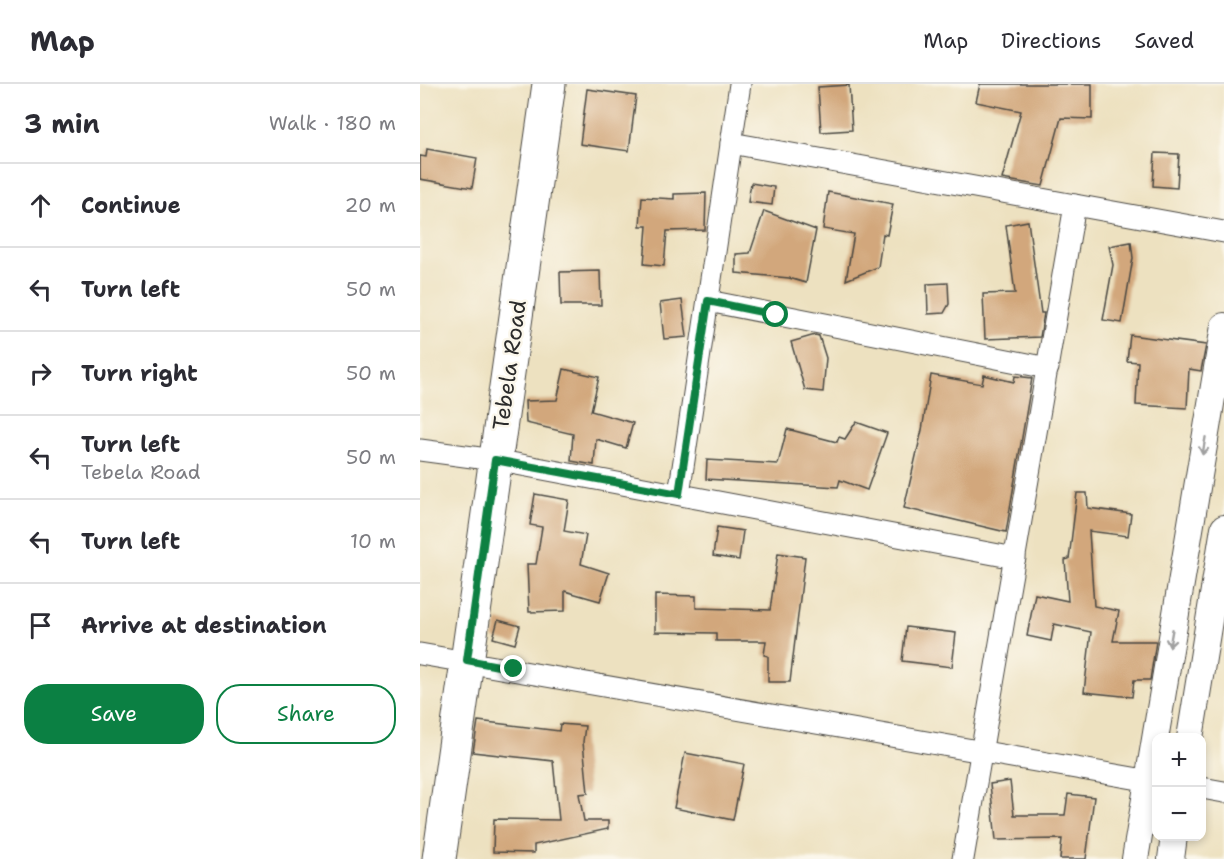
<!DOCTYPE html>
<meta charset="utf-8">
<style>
body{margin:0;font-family:"Shantell Sans",sans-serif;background:#f7f7f7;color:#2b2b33}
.controls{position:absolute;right:18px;bottom:18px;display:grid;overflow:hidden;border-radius:12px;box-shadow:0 3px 9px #0003}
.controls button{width:54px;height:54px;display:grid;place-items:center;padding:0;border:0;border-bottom:2px solid #e1e1e2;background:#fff;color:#2b2b33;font:30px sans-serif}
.stop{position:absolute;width:18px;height:18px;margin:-14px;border:4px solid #0b8043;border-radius:50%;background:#fff}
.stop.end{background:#0b8043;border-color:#fff;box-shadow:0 2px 6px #0008}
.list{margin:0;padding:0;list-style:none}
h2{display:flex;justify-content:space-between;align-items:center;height:78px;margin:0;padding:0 24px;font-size:26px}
h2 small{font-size:20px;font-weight:400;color:#7c7c81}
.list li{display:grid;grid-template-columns:39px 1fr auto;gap:18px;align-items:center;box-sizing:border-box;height:84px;padding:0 24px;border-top:2px solid #e1e1e2}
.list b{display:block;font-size:22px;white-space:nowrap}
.list p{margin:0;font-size:20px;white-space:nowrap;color:#7c7c81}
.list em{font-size:20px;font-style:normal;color:#7c7c81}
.actions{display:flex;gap:12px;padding:18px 24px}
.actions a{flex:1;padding:14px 0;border:2px solid #0b8043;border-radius:24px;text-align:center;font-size:21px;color:#0b8043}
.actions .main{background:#0b8043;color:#fff}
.icon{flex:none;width:33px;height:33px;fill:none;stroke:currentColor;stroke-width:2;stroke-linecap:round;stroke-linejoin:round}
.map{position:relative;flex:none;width:804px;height:775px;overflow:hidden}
header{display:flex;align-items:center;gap:36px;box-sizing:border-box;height:84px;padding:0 30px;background:#fff;border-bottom:2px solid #e1e1e2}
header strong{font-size:28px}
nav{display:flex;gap:33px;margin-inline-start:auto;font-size:21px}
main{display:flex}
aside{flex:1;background:#fff}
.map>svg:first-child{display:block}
.building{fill:#d2a77c}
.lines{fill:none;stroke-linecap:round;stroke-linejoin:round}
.minor-casing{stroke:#484641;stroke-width:23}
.tertiary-casing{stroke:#484641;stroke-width:28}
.primary-casing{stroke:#484641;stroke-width:35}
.minor{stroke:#fff;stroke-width:21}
.tertiary{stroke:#fff;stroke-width:26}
.primary{stroke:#fff;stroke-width:33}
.oneway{stroke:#a0a0a0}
.route{stroke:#0b8043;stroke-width:8}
.labels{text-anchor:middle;stroke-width:5;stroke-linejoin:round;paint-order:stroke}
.street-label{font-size:22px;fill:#2b2b2b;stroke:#fbf7ec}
</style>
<header>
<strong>Map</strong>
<nav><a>Map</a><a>Directions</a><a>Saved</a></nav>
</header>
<main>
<aside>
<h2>3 min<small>Walk · 180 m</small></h2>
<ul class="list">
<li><svg class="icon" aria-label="ahead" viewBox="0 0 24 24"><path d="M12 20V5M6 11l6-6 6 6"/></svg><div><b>Continue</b></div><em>20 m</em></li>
<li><svg class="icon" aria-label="left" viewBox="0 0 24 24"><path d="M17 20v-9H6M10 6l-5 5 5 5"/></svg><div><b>Turn left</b></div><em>50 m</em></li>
<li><svg class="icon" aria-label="right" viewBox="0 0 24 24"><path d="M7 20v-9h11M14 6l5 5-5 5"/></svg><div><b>Turn right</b></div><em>50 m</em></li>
<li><svg class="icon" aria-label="left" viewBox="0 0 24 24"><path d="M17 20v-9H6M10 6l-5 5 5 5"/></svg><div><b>Turn left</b><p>Tebela Road</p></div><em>50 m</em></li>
<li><svg class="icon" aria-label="left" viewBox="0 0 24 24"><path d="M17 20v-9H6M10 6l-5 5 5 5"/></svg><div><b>Turn left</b></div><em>10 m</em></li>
<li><svg class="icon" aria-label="arrive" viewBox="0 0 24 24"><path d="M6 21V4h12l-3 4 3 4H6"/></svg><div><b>Arrive at destination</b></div></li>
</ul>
<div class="actions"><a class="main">Save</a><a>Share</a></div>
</aside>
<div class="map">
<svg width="804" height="775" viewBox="0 0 804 775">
<rect width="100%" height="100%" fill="#fbf7ec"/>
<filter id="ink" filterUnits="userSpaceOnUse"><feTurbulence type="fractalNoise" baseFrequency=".0167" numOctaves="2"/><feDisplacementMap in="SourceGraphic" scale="12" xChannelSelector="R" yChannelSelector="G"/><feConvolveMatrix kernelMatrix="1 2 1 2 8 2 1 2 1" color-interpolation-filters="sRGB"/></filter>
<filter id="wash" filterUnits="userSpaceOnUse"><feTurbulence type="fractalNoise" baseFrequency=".008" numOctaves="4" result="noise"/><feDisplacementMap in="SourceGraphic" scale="24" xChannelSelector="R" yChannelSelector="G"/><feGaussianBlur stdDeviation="1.35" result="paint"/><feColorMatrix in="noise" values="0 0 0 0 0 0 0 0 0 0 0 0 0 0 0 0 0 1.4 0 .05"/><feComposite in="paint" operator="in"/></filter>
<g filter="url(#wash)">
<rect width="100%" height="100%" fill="#ede1c0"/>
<g id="blocks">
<g class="building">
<path d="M560 0H672V35L641 34 623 102 582 95 601 27 556 18Z"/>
<path d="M429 1 432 46 401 48 398 3Z"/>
<path d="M167 5 216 12 209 67 160 60Z"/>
<path d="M7 65 57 74 52 104 0 95V72L6 73Z"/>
<path d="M735 69 759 70 757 104 733 102Z"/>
<path d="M331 99 354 103 352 121 328 118Z"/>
<path d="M408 108 473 120 467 151 463 150 458 183 426 196 434 150 403 145Z"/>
<path d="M286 109 285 146 247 147 244 182 224 180 227 142H220L222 113 254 115V110Z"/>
<path d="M344 127 396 146 386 199 369 194 316 189V170L330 169Z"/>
<path d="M608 137 621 229H624L620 253 565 255 563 210 595 209 586 141Z"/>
<path d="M711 158 713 174 702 239 683 236 693 181 689 162Z"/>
<path d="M180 187 181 221H141L140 188Z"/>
<path d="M528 199 529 220 524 229 508 230 507 200Z"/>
<path d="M262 216 267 253 244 255 240 219Z"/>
<path d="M395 251 399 252 406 274 403 308 385 306 371 258Z"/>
<path d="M710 251 786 261 781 287 769 285 767 324 716 321 718 278 707 277Z"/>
<path d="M144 285 179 293 171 327 213 339 206 364 176 355 174 381 151 377 153 350 106 339 105 317 137 316Z"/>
<path d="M511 291 562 300 564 291 594 298 595 292 612 294 586 448 484 424 502 346Z"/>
<path d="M436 338 467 349 447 406 420 396 418 403 286 395 287 376 358 380 367 345 417 358 419 353 425 355Z"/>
<path d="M657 409H667L668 424 711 430 708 452 669 447 674 522 699 527 693 557H736L730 596H714L712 613 664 608 671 548 634 540 631 557 607 552 615 510 648 517 645 476 649 475Z"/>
<path d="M115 410 149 416 144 447 166 451 161 480 189 489 180 517 145 507V527L109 528 107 480H116L122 443 110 441Z"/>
<path d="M297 443 323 447 319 476 293 472Z"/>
<path d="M358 469 385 473 370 598H348V572L344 571 346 557H296V549L235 548V511L276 512V524L350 526Z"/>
<path d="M78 536 100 542 95 560 73 554Z"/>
<path d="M486 543 536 549 532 583 482 577Z"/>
<path d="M58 637 139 647 140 640 165 642 163 658 168 709 159 710 164 737H188V745L114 761V769L73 768 74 735 139 736 133 677 53 668Z"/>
<path d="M265 669 324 680 313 736 254 724Z"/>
<path d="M590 697 594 731H645L648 710 674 713 666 775H640L642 755 576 756 570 700Z"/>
</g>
</g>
</g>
<g filter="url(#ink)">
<use href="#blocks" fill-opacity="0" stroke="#484641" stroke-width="1.5"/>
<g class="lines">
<defs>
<g id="minor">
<path d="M311 59 804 148"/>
<path d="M288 217 628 284"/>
<path d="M0 366 75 376 595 474"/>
<path d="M259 410 320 0"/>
<path d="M0 570 736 698"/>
<path d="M782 704 804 708"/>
<path d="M543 775 655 121"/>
</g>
<g id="tertiary">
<path d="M770 654 804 444"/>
<path d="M715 775 804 242"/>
<path d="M751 775 754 752"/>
</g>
<path id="primary" d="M19 775 129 0"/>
</defs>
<use href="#minor" class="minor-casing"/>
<use href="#tertiary" class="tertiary-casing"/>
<use href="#primary" class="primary-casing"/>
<use href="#minor" class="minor"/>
<use href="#tertiary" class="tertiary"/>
<use href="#primary" class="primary"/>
</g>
<defs><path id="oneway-shaft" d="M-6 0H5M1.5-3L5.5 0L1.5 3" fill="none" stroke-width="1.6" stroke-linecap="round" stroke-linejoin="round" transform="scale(1.5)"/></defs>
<g class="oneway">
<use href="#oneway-shaft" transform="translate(784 362) rotate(100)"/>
<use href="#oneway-shaft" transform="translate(751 554) rotate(100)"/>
</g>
</g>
<g class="lines" filter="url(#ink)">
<path class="route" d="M94 585 47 576 75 376 259 410 288 217 356 231"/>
</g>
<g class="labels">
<g class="street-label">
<text transform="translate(89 281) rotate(-82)" y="8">Tebela Road</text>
</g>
</g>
</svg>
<div class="controls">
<button>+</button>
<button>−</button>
</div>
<div class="stop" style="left:356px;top:231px"></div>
<div class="stop end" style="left:94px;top:585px"></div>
</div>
</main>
